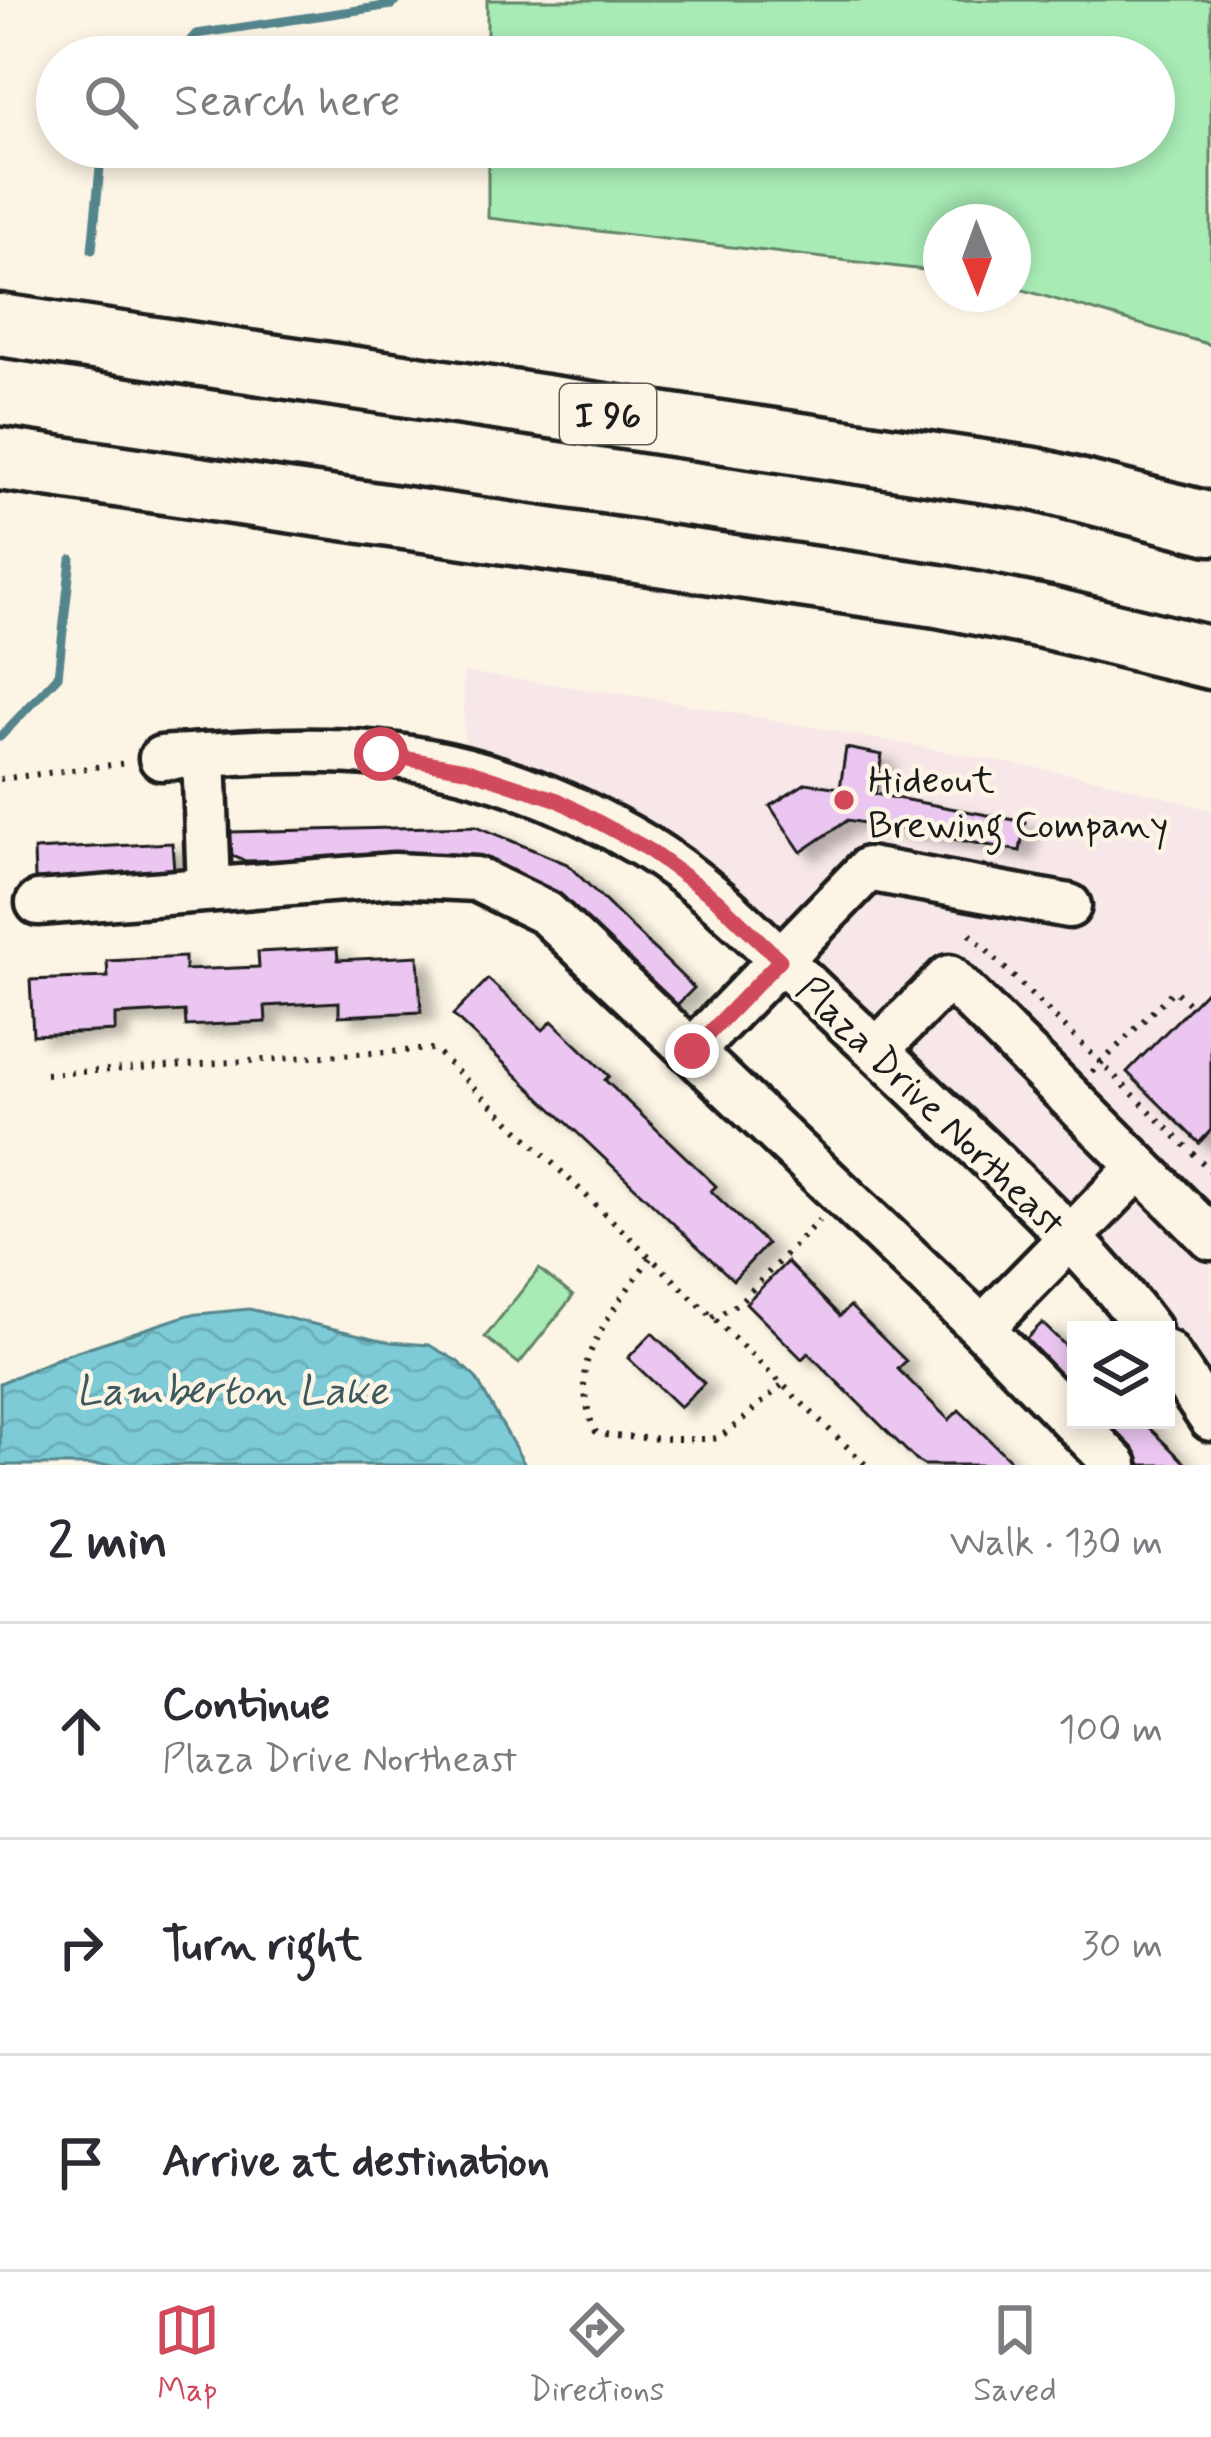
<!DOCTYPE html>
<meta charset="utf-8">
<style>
body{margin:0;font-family:Mynerve,sans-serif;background:#f2f2f3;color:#2b2b33}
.controls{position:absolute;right:36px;bottom:36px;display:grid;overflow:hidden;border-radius:0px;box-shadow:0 6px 18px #0003}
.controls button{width:108px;height:108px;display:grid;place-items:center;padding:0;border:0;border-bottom:3px solid #e1e1e2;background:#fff;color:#2b2b33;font:60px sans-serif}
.compass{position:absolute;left:923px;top:204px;width:108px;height:108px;border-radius:50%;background:#fff;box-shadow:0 6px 18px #0003;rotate:179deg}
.stop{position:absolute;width:36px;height:36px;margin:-27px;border:9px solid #d1495b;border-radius:50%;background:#fff}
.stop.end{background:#d1495b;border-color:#fff;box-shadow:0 3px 12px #0008}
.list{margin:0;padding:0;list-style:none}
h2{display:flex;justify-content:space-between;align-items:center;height:156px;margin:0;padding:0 48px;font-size:51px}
h2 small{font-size:39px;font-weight:400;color:#7c7c81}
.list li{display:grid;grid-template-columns:78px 1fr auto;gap:36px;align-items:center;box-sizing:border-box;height:216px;padding:0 48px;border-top:3px solid #e1e1e2}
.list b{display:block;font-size:45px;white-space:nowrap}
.list p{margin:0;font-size:39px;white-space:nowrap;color:#7c7c81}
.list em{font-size:39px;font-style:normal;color:#7c7c81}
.icon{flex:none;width:66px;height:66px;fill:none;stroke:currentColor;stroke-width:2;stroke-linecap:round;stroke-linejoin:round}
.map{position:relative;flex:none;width:1211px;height:1465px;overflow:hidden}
.search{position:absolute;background:#fff;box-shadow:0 6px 18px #0003;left:36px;right:36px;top:36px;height:132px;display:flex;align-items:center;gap:30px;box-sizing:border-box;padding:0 42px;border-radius:66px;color:#7c7c81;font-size:45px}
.sheet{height:804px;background:#fff}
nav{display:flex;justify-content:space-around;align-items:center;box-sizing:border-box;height:168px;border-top:3px solid #e1e1e2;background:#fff;font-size:33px;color:#7c7c81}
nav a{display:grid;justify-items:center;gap:6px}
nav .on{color:#d1495b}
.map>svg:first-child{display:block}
.built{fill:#f7e7e9}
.green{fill:#a8ebb5;stroke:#628468;stroke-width:3}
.water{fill:url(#water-waves);stroke:#55858c;stroke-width:3}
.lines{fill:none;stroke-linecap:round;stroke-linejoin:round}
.stream{stroke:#55858c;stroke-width:9}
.building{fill:#eac6f1;stroke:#1c1c1c;stroke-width:3;filter:url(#shadow)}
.minor-casing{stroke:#1c1c1c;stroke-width:51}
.highway-casing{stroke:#1c1c1c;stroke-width:69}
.path{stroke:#1c1c1c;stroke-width:6;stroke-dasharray:3 9;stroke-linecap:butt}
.minor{stroke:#fcf5e5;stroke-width:42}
.highway{stroke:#fcf5e5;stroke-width:60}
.route{stroke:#d1495b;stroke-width:15}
.poi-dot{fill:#d1495b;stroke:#fcf5e5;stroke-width:4.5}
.labels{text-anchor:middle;stroke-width:9;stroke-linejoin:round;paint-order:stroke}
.shield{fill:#fcf5e5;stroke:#5f5d58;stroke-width:3}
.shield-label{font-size:36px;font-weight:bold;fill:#1c1c1c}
.poi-label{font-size:39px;fill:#1c1c1c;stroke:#fcf5e5;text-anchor:start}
.street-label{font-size:39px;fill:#1c1c1c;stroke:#fcf5e5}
.water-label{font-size:42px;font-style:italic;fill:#3d595d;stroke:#fcf5e5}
</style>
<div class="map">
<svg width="1211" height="1465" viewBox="0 0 1211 1465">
<defs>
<pattern id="water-waves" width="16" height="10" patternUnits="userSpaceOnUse" patternTransform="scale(3)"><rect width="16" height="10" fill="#7bcbd7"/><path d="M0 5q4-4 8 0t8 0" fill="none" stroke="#6aaeb8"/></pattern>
<filter id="shadow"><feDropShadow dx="13" dy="8" stdDeviation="6" flood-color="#0004"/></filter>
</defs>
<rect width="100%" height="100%" fill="#fcf5e5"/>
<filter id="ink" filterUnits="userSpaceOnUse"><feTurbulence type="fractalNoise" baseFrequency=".00833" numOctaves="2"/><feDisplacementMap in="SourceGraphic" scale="24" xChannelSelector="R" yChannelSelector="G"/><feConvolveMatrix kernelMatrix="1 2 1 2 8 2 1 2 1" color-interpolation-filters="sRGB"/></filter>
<g filter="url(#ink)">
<path class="built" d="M463 672 658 699 1103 780 1211 810V1419L1166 1352 716 899 465 769Z"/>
<g class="green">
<path d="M487 0H1211V345L1013 287V222H941V272L488 218V147H1154V57H487Z"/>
<path d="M539 1269 573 1296 519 1364 485 1337Z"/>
</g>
<path class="water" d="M249 1309 390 1342 429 1345 457 1361 476 1378 525 1465H0V1383L68 1354 188 1315Z"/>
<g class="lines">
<g class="stream">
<path d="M176 57 196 34 392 5 398 0"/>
<path d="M92 250 102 147"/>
<path d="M0 737 58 676 71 559"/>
</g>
</g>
<g class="building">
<path d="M846 748 882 755 875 794 1025 822 1020 851 848 820 801 852 770 806 806 783 840 788Z"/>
<path d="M476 826 567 864 694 988 674 1008 667 1005 549 890 467 856 245 861 230 855 229 832Z"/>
<path d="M172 843 174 871 35 879 34 850Z"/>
<path d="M337 948 338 960 418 956 421 1012 339 1016V1002L265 1006 266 1022 186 1026 185 1011 115 1015V1031L33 1035 30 980 108 977 107 961 185 957V970L259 967 258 952Z"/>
<path d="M488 979 543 1030 552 1021 609 1076 605 1080 716 1186 711 1191 767 1244 733 1280 453 1015Z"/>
<path d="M1211 986V1130L1199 1143 1127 1072Z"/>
<path d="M787 1262 840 1316 850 1306 906 1361 898 1369 949 1420 959 1410 1015 1465H924L917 1461 808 1353 802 1359 746 1303Z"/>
<path d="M1042 1323 1076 1356V1400L1020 1345Z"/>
<path d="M652 1333 704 1383 680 1407 628 1358Z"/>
<path d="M1097 1420H1141L1187 1465H1142Z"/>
</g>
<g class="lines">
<defs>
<g id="minor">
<path d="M204 755 209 888"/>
<path d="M161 758C233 753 306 747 379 754 472 763 564 798 644 846 703 882 753 933 803 981 838 1015 874 1047 909 1081 992 1161 1080 1238 1149 1330"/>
<path d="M38 903 394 875 476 879 546 913 982 1328 1116 1465"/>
<path d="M877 1050 949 977 1211 1238"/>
<path d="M692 1051 868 869 1069 906"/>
<path d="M982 1328 1139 1167"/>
<path d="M1166 1352 1211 1419"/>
</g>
<g id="highway">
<path d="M0 325 1035 479 1211 524"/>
<path d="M0 459 938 596 1048 618 1211 658"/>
</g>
</defs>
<use href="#minor" class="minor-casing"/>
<use href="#highway" class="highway-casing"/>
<g class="path">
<path d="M0 779 127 763"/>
<path d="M970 934 1211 1171"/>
<path d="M1092 1072 1174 990 1191 1006"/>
<path d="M46 1074 434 1049 866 1465"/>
<path d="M650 1258C629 1288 585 1342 584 1379 583 1388 590 1427 597 1433 604 1438 707 1441 717 1438 728 1434 770 1395 782 1385"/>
<path d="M712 1317 729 1310 740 1302 819 1220"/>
</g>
<use href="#minor" class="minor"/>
<use href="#highway" class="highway"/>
</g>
</g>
<g class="lines" filter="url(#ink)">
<path class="route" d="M381 754 465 769 558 800 646 848 716 899 780 960 692 1051"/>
</g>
<circle class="poi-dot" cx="844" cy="800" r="12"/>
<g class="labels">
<rect class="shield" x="560" y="384" width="96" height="60" rx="9"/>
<g class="shield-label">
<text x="608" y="427">I 96</text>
</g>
<g class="poi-label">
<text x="868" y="792">Hideout<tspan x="868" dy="45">Brewing Company</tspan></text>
</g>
<g class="street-label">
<text transform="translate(932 1105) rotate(44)" y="14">Plaza Drive Northeast</text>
</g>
<g class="water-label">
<text x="232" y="1404">Lamberton Lake</text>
</g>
</g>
</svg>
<div class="controls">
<button><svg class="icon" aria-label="layers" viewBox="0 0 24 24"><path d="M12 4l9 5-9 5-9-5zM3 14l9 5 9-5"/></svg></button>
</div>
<svg class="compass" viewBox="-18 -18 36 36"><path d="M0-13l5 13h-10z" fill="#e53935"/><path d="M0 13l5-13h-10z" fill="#7c7c81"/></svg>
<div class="stop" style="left:381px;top:754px"></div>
<div class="stop end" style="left:692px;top:1051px"></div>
<div class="search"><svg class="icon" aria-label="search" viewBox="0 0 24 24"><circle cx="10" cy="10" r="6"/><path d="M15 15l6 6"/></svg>Search here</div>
</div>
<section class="sheet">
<h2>2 min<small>Walk · 130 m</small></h2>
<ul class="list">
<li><svg class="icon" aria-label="ahead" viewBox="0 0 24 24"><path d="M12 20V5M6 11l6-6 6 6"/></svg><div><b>Continue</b><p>Plaza Drive Northeast</p></div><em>100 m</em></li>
<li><svg class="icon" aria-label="right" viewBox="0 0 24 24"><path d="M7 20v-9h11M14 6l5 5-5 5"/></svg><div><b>Turn right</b></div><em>30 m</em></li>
<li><svg class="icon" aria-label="arrive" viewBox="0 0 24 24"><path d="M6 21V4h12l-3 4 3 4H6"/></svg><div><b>Arrive at destination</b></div></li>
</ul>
</section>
<nav>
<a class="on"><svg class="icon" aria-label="map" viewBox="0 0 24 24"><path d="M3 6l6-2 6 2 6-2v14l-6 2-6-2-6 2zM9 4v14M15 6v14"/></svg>Map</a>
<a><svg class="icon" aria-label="directions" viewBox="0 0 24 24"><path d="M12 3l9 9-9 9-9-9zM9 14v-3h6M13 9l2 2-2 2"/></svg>Directions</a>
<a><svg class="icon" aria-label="saved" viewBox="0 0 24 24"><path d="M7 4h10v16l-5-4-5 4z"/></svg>Saved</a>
</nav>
